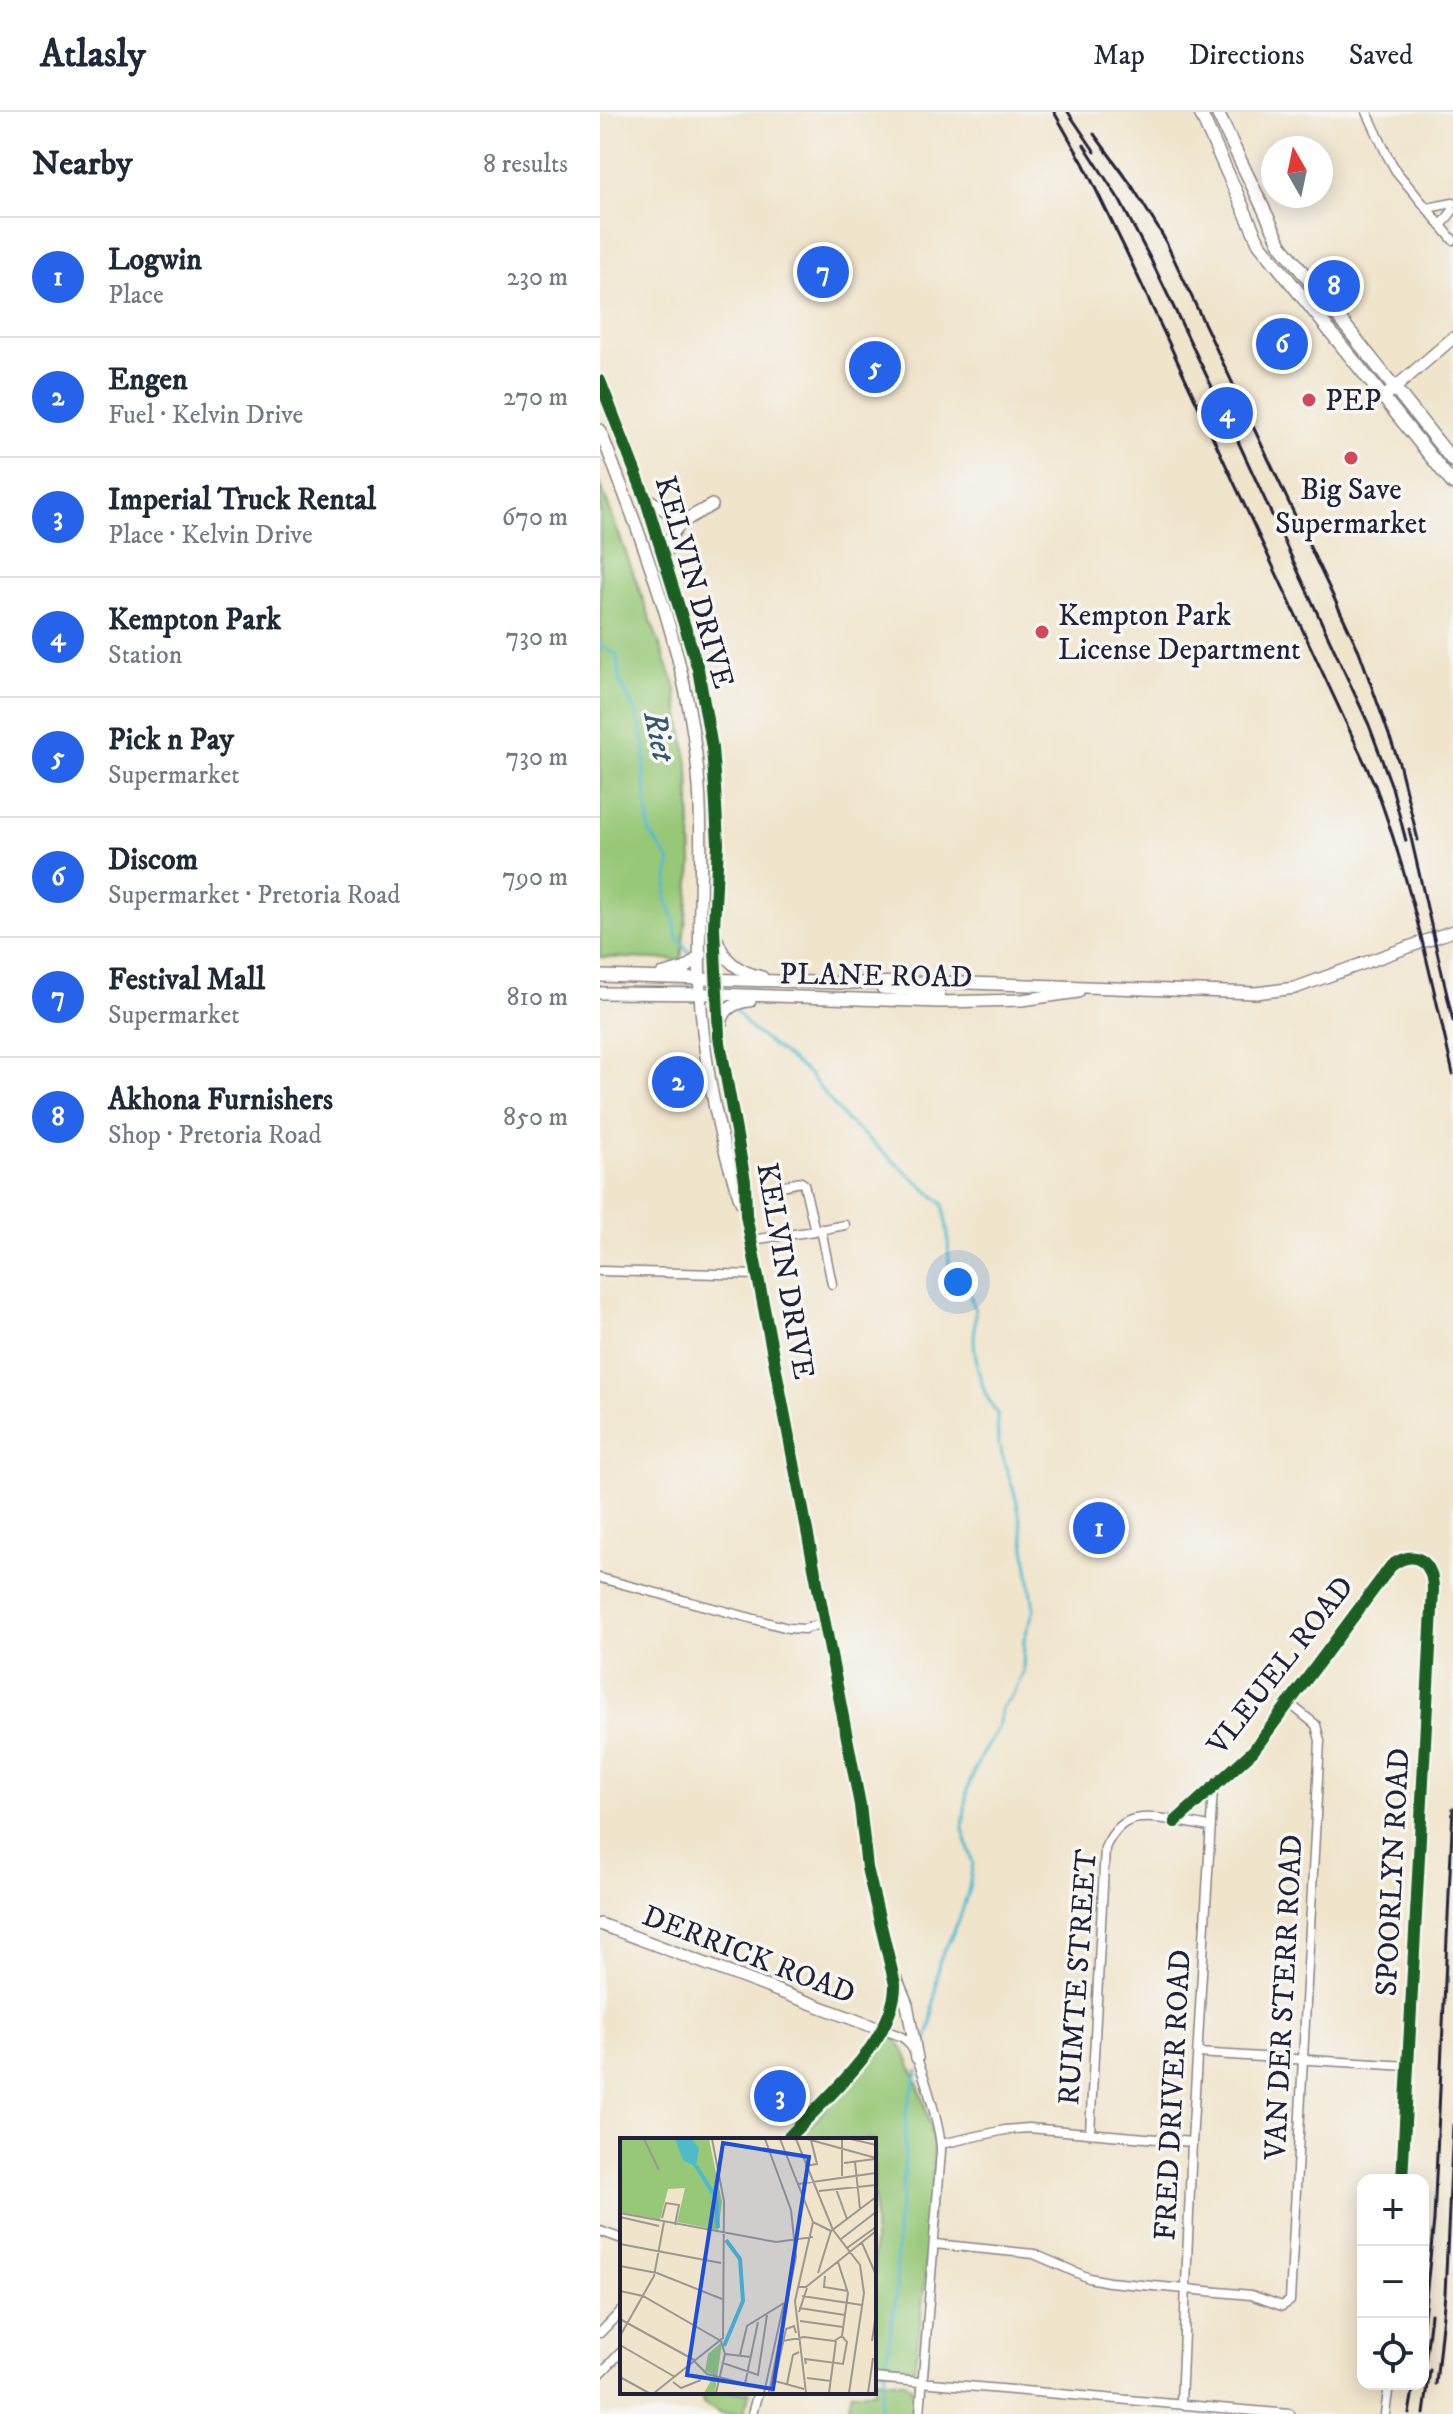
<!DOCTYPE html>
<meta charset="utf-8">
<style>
body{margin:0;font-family:"IM FELL DW Pica",serif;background:#f6f6f7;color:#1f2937}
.controls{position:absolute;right:24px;bottom:24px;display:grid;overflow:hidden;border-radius:16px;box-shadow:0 4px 20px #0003}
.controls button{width:72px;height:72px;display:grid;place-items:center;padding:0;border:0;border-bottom:2px solid #e0e1e3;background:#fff;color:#1f2937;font:40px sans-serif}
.compass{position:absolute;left:661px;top:24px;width:72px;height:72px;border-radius:50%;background:#fff;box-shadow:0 4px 20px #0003;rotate:351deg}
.you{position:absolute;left:358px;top:1170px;width:28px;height:28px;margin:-20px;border:6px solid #fff;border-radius:50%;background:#1a73e8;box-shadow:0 0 0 12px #1a73e833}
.badge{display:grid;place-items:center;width:52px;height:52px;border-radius:50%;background:#2563eb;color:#fff;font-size:26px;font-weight:700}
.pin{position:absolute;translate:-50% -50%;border:4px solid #fff;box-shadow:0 2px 8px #0006}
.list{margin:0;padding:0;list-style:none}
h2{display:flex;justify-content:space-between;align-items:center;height:104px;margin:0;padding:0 32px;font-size:34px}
h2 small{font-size:26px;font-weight:400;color:#747a83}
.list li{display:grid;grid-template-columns:52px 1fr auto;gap:24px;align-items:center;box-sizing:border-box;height:120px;padding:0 32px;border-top:2px solid #e0e1e3}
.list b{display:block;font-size:30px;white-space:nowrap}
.list p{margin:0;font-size:26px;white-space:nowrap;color:#747a83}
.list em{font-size:26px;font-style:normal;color:#747a83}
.icon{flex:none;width:44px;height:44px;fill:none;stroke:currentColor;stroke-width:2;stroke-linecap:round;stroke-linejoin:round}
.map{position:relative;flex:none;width:853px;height:2302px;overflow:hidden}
header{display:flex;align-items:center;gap:48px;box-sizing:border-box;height:112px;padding:0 40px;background:#fff;border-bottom:2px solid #e0e1e3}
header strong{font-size:38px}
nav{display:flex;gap:44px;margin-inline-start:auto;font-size:28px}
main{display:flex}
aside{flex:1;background:#fff}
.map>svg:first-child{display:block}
.green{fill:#97c877;stroke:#5c7559;stroke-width:2}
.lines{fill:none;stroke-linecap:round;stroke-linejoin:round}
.stream{stroke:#50bacd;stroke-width:3}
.street-casing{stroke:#898383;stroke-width:11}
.secondary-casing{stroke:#898383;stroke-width:14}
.primary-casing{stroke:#898383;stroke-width:15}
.street{stroke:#fff;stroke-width:8}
.secondary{stroke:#fff;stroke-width:11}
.primary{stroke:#fff;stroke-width:12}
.rail{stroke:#22223b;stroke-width:3}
.cycleway-casing{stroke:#f6f6f2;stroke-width:17}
.cycleway{stroke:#1b5e20;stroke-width:12}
.poi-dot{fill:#d1495b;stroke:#f6f6f2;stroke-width:3}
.labels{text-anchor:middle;stroke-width:7;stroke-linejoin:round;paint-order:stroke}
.poi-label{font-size:30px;fill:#22223b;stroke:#f6f6f2;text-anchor:start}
.street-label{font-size:30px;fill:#22223b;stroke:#f6f6f2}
.water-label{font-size:32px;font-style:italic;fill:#32576e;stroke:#f6f6f2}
.inset-river{fill:none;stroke:#50bacd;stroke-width:4}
.inset-road{fill:none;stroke:#9e9691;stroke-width:2}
.view{fill:#1d4ed8;fill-opacity:0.15;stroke:#1d4ed8;stroke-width:4}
.inset-edge{fill:none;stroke:#22223b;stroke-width:4}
</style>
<header>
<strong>Atlasly</strong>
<nav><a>Map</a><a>Directions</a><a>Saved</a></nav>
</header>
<main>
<aside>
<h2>Nearby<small>8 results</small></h2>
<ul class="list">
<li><span class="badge">1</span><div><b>Logwin</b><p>Place</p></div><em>230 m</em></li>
<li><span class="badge">2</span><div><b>Engen</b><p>Fuel · Kelvin Drive</p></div><em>270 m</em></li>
<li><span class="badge">3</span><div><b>Imperial Truck Rental</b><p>Place · Kelvin Drive</p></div><em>670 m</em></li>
<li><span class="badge">4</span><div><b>Kempton Park</b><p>Station</p></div><em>730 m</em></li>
<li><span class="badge">5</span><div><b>Pick n Pay</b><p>Supermarket</p></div><em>730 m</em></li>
<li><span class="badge">6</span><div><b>Discom</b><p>Supermarket · Pretoria Road</p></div><em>790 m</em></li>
<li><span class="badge">7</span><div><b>Festival Mall</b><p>Supermarket</p></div><em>810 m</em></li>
<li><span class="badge">8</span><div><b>Akhona Furnishers</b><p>Shop · Pretoria Road</p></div><em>850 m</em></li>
</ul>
</aside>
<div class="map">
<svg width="853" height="2302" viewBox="0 0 853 2302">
<rect width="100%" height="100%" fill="#f6f6f2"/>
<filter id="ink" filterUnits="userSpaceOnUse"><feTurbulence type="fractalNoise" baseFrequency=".0125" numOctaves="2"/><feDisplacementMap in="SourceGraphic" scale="16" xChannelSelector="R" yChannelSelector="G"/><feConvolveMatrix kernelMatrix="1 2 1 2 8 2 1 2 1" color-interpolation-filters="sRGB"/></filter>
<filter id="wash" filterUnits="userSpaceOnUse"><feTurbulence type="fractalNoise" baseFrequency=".006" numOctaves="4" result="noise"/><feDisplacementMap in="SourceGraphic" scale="32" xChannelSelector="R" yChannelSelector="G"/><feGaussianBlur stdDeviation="1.8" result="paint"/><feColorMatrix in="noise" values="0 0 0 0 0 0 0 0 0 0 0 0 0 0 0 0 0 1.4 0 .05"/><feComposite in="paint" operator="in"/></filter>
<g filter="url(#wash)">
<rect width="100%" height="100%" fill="#f0e4cb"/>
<g class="green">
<path d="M0 371 75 574 89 658 92 753 81 848 0 845Z"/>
<path d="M296 1926C312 1947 332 2010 333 2036 335 2060 331 2085 330 2109 326 2158 322 2207 314 2256L274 2258V2028H199L275 1937 286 1928Z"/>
<path d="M274 2267 304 2270 311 2275 313 2282 312 2302H246L252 2280H274Z"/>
<path d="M107 2280H150L143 2302H121L103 2291 102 2286Z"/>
</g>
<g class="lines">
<g class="stream">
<path d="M0 533 17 543 20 570 37 603 45 634 44 667 50 721 70 749 66 787 74 807 77 825 92 844"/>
<path d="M135 897 151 917 208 961 244 1006 343 1092 348 1123 349 1157 369 1179 375 1199 374 1232 378 1258 385 1281 397 1302 398 1330 416 1386 423 1422 434 1497 424 1527 423 1561 414 1581 402 1596 398 1616 379 1647 367 1678 363 1717 373 1751 368 1780 359 1808 339 1850 331 1913 322 1946"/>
<path d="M278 2302 296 2184 297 2117 304 2064 306 1999 318 1958"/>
</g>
</g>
</g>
<g filter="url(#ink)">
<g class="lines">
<defs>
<g id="street">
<path d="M767 0 787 43 796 59 853 128"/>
<path d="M827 96 853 91"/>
<path d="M841 114 853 98"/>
<path d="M221 1117 232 1172"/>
<path d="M219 1118 245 1113"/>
<path d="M151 1128 215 1119 204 1072 201 1070 171 1076"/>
<path d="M0 1159 158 1163"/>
<path d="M0 1466 188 1516 204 1517 223 1511"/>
<path d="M575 1710 653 1639 791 1454C815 1435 833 1450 833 1478L802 2068"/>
<path d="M598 1941 808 1954"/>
<path d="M490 2020 505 1736C510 1725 519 1712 531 1708 550 1701 590 1712 610 1715"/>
<path d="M186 2028 266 1944 282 1918C290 1920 299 1922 306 1928 320 1941 341 2018 341 2039L320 2302"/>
<path d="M341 2032 405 2018 429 2016 592 2030"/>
<path d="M0 2119 22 2127"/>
<path d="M334 2132 434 2142 489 2166 509 2170 651 2183 682 2194 690 2189 720 1629 716 1613 689 1591"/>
<path d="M0 2221 22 2198"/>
<path d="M0 2262 22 2239"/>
<path d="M274 2266 690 2302"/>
<path d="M581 2292 592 2030 613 1676"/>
<path d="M152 2302 158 2280"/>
<path d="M785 2302 789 2272"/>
</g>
<g id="secondary">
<path d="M0 269 45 385 98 557 112 636 115 676 118 731 114 815 119 925 145 1069 146 1103 260 1693 267 1756 295 1872 294 1890 282 1918 0 1812"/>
<path d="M783 286 853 226"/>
<path d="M0 318C44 433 91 551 99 675 104 744 97 813 100 882 104 951 118 1025 141 1090"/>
<path d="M45 385 65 398 80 404"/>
<path d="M65 445C72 410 83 410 112 393"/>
<path d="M117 827C124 850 140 860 162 865"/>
<path d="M61 863 86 856 101 843"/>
<path d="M0 864 246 871 339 870 656 881 695 876 853 819"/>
<path d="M282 876 339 881"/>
<path d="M0 881 117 882 340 890 422 888 478 880"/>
<path d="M121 913C123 897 135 890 150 889"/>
<path d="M297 1868 307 1892 317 1946"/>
</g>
<g id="primary">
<path d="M600 0 659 131 853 372"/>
<path d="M617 0 681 133 853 349"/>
</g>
</defs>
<use href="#street" class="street-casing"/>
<use href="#secondary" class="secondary-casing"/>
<use href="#primary" class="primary-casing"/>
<use href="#street" class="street"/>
<use href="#secondary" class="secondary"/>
<use href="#primary" class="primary"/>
<g class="rail">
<path d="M454 0 483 51 526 139 775 673C810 767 831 864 853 962"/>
<path d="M468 0 495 40"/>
<path d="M494 22 532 74 563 124 759 539 799 651 818 728"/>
<path d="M484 33 520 89 551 148 636 325 769 613 792 675 806 729"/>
<path d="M809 717 853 909"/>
<path d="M823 2214 834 2108 853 1696"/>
<path d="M823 2269 831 2202"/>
<path d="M836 2272 845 2182 853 2013"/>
<path d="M809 2302 814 2272"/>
<path d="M824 2302 830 2258"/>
</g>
<defs>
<g id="cycleway">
<path d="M0 269 45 385 98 557 112 636 115 676 118 731 114 815 119 925 145 1069 146 1103 260 1693 267 1756 295 1872C296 1928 222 1990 186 2028"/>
<path d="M575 1710 653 1639 791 1454C815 1435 833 1450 833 1478L802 2068"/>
</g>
</defs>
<use href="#cycleway" class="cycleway-casing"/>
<use href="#cycleway" class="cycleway"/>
</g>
</g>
<g class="poi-dot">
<circle cx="709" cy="288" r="8"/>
<circle cx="751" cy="346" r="8"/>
<circle cx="442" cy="520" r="8"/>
</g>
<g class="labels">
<g class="poi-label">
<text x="725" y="298">PEP</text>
<text x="751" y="387" text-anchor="middle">Big Save<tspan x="751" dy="34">Supermarket</tspan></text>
<text x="458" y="513">Kempton Park<tspan x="458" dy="34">License Department</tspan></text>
</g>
<g class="street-label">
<text transform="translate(95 470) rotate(74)" y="10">KELVIN DRIVE</text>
<text transform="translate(276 863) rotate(1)" y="10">PLANE ROAD</text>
<text transform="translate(186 1159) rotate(80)" y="10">KELVIN DRIVE</text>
<text transform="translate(680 1553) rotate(-52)" y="10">VLEUEL ROAD</text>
<text transform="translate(792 1760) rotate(-87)" y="10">SPOORLYN ROAD</text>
<text transform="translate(149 1842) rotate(21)" y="10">DERRICK ROAD</text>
<text transform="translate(477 1865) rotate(-86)" y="10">RUIMTE STREET</text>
<text transform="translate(683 1885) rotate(-87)" y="10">VAN DER STERR ROAD</text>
<text transform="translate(572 1983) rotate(-87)" y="10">FRED DRIVER ROAD</text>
</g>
<g class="water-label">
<text transform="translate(60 624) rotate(78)" y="11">Riet</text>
</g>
</g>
<g transform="translate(20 2026)">
<rect width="256" height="256" fill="#f0e4cb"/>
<path d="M0 1H89L102 64 98 92 57 84 65 50 48 51 40 82 0 74ZM102 204 95 255H84L94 237 85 233 88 216Z" fill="#97c877"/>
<path d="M55 1H72L79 10 76 29 63 22Z" fill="#50bacd"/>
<path class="inset-river" d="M76 28 96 60 98 90M104 208 123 163 120 121 106 102"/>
<path class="inset-road" d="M24 1 39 32M145 1 171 72 176 119 149 255M160 1 193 84 175 163 186 255M176 1 213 92 240 127 244 155 229 255M187 1 256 20M231 1 256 7M235 24 240 71M224 25 255 21M185 28 197 26 191 2M222 38V1M178 46 256 35M216 51 227 81M199 53 256 47M0 75 156 104 193 99M0 79 39 88M42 80 46 65 59 67 55 87M193 84 211 93 256 59M221 101 256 74M242 105 256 137M0 106 101 125M227 110 256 89M218 124 228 155 222 198M0 128 37 135 102 161M198 135 211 93M205 138 204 149 228 153M177 149H186L256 93M0 153 23 158 101 203M182 158 242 167M179 170 225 177M179 174 187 150M0 181 76 223M180 183 223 189M0 198 34 138 44 84M163 203 184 199 214 203 222 198 227 204 223 226 185 221 186 226M252 203 256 175M0 207 55 239M105 216 131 219M120 217 127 188 164 165M75 224 87 236 146 251M103 225 138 237 147 177M0 239 29 255M187 240 211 243M155 243 184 251M53 244 61 250 81 242M125 246 138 184M167 246 173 217 179 214M34 255 103 200 104 63 92 1M96 255 105 216 101 203M144 255 164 165M152 255 166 191 174 188 176 195M209 255 216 203M248 255 253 220"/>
<path class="view" d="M103 5 189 19 153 251 67 237Z"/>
<rect width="256" height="256" class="inset-edge"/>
</g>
</svg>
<div class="controls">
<button>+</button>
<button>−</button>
<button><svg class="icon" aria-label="locate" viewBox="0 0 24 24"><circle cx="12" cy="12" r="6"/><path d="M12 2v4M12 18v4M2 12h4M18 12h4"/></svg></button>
</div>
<svg class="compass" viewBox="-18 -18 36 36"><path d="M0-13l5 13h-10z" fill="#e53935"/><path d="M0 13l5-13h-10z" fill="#747a83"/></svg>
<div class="you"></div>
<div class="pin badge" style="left:499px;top:1416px">1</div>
<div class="pin badge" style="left:78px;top:970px">2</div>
<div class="pin badge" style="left:180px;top:1984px">3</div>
<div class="pin badge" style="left:627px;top:301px">4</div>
<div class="pin badge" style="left:275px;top:255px">5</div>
<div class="pin badge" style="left:682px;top:232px">6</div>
<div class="pin badge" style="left:223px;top:160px">7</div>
<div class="pin badge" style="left:734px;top:174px">8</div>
</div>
</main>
